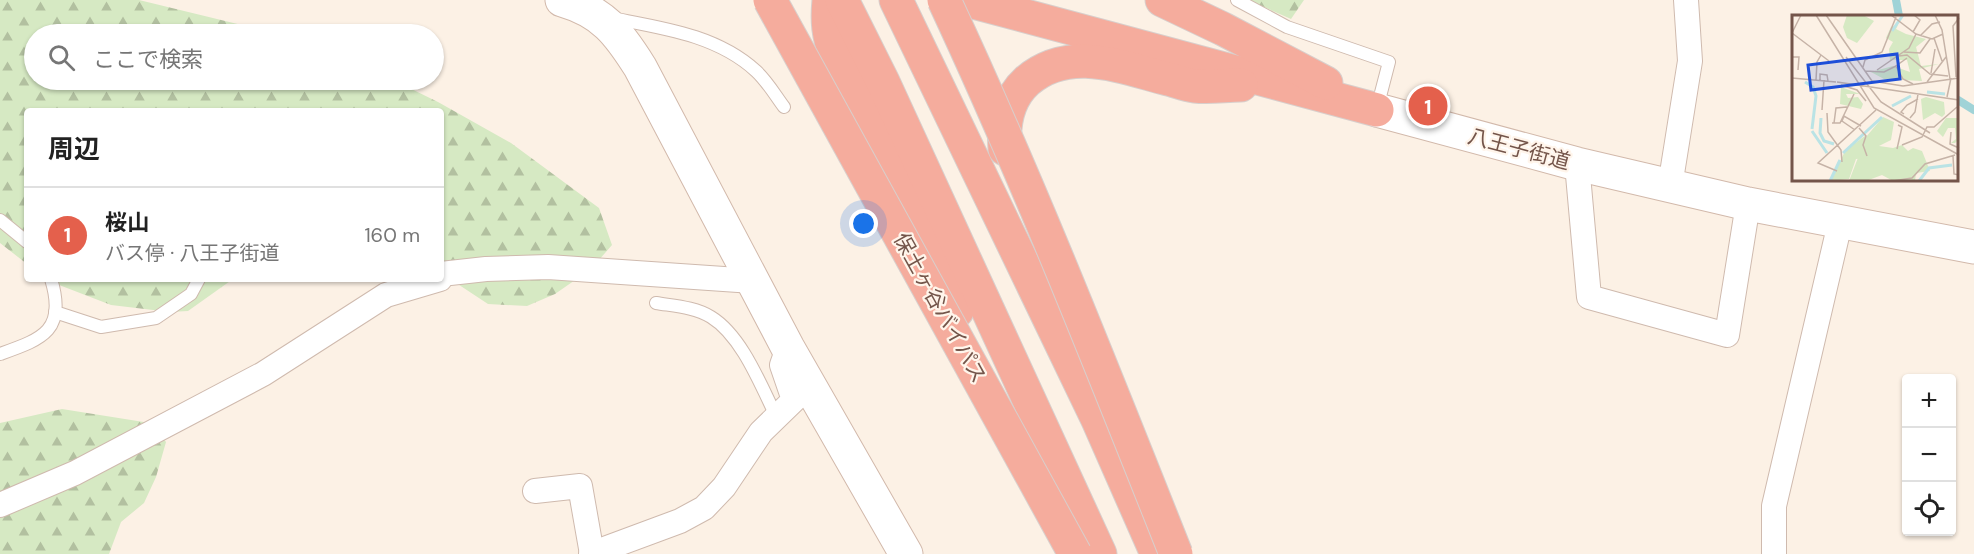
<!DOCTYPE html>
<html lang="ja">
<meta charset="utf-8">
<style>
body{margin:0;font-family:"DM Sans","Noto Sans JP",sans-serif;background:#f2f2f2;color:#222}
.controls{position:absolute;right:18px;bottom:18px;display:grid;overflow:hidden;border-radius:6px;box-shadow:0 2px 4px #0004}
.controls button{width:54px;height:54px;display:grid;place-items:center;padding:0;border:0;border-bottom:2px solid #e0e0e0;background:#fff;color:#222;font:30px sans-serif}
.you{position:absolute;left:864px;top:224px;width:21px;height:21px;margin:-15px;border:4px solid #fff;border-radius:50%;background:#1a73e8;box-shadow:0 0 0 9px #1a73e833}
.badge{display:grid;place-items:center;width:39px;height:39px;border-radius:50%;background:#e4604c;color:#fff;font-size:20px;font-weight:700}
.pin{position:absolute;translate:-50% -50%;border:3px solid #fff;box-shadow:0 2px 6px #0006}
.list{margin:0;padding:0;list-style:none}
h2{display:flex;justify-content:space-between;align-items:center;height:78px;margin:0;padding:0 24px;font-size:26px}
h2 small{font-size:20px;font-weight:400;color:#767676}
.list li{display:grid;grid-template-columns:39px 1fr auto;gap:18px;align-items:center;box-sizing:border-box;height:96px;padding:0 24px;border-top:2px solid #e0e0e0}
.list b{display:block;font-size:22px;white-space:nowrap}
.list p{margin:0;font-size:20px;white-space:nowrap;color:#767676}
.list em{font-size:20px;font-style:normal;color:#767676}
.icon{flex:none;width:33px;height:33px;fill:none;stroke:currentColor;stroke-width:2;stroke-linecap:round;stroke-linejoin:round}
.map{position:relative;flex:none;width:1974px;height:554px;overflow:hidden}
.search{position:absolute;background:#fff;box-shadow:0 2px 4px #0004;left:24px;top:24px;width:420px;height:66px;display:flex;align-items:center;gap:15px;box-sizing:border-box;padding:0 21px;border-radius:33px;color:#767676;font-size:22px}
.panel{position:absolute;background:#fff;box-shadow:0 2px 4px #0004;left:24px;top:108px;width:420px;height:174px;border-radius:6px}
.map>svg:first-child{display:block}
.forest{fill:url(#forest-firs)}
.lines{fill:none;stroke-linecap:round;stroke-linejoin:round}
.stream{stroke:#a0d3d7;stroke-width:8}
.lane-casing{stroke:#cfbaae;stroke-width:14}
.street-casing{stroke:#cfbaae;stroke-width:26}
.secondary-casing{stroke:#d2b9ab;stroke-width:35}
.highway-casing{stroke:#d8cfcc;stroke-width:35}
.lane{stroke:#fff;stroke-width:12}
.street{stroke:#fff;stroke-width:24}
.secondary{stroke:#fff;stroke-width:33}
.highway{stroke:#f5ac9d;stroke-width:33}
.highway-bridge-casing{stroke:#d8cfcc;stroke-width:35;stroke-linecap:butt}
.highway-bridge{stroke:#f5ac9d;stroke-width:33}
.labels{text-anchor:middle;stroke-width:4.5;stroke-linejoin:round;paint-order:stroke}
.street-label{font-size:21px;fill:#74554a;stroke:#fff5eb}
.inset-river{fill:none;stroke:#bae3e5;stroke-width:3}
.inset-road{fill:none;stroke:#c6b3a7;stroke-width:1.5}
.view{fill:#1d4ed8;fill-opacity:0.15;stroke:#1d4ed8;stroke-width:3}
.inset-edge{fill:none;stroke:#74554a;stroke-width:3}
</style>
<div class="map">
<svg width="1974" height="554" viewBox="0 0 1974 554">
<defs>
<pattern id="forest-firs" width="22" height="20" patternUnits="userSpaceOnUse" patternTransform="scale(1.5)"><rect width="22" height="20" fill="#d6e9c3"/><path d="M5 1l3.5 6h-7zM16 11l3.5 6h-7z" fill="#b2c0a0"/></pattern>
</defs>
<rect width="100%" height="100%" fill="#fcf1e5"/>
<g class="forest">
<path d="M0 0H139L279 34H34V80H393L438 102 511 143 599 208 612 245 591 269 555 294 527 306 488 304 441 273V111H27V264L0 243Z"/>
<path d="M1248 0H1304L1291 19Z"/>
<path d="M48 279H233L188 311 170 312 111 305 54 283Z"/>
<path d="M62 409 150 423 166 442 156 477 144 503 121 522 109 554H0V423Z"/>
</g>
<g class="lines">
<g class="stream">
<path d="M1896 0 1899 16"/>
<path d="M1958 100 1974 110"/>
</g>
<defs>
<g id="lane">
<path d="M1237 0 1287 27 1389 62 1377 108"/>
<path d="M611 18C662 28 717 35 756 71 767 81 775 95 784 107"/>
<path d="M0 220 27 242"/>
<path d="M656 303C674 306 695 307 711 317 742 336 761 386 777 418"/>
<path d="M55 312 101 327 156 318 191 294 199 279"/>
<path d="M0 354C42 339 67 331 51 279"/>
</g>
<g id="street">
<path d="M1577 164 1589 297 1727 335 1748 204"/>
<path d="M1670 186 1690 61 1686 0"/>
<path d="M441 274 486 269 548 267 753 281"/>
<path d="M535 491 580 486 592 554"/>
<path d="M0 505 75 473 263 374 386 295 440 279"/>
<path d="M591 554 680 521 704 508 724 487 761 432 794 400 782 365 788 348"/>
<path d="M1774 554V506L1840 223"/>
</g>
<g id="secondary">
<path d="M562 0C603 12 618 32 640 67L788 348 906 554"/>
<path d="M1377 110 1577 164 1748 204 1974 247"/>
</g>
<g id="highway">
<path d="M829 0C827 20 828 36 836 55L957 311"/>
<path d="M842 0 883 82 1100 554"/>
<path d="M896 0 1098 420 1157 554"/>
<path d="M966 0 1377 110"/>
<path d="M1162 0 1223 29 1326 83"/>
<path d="M1005 149C1003 124 1008 98 1027 81 1069 45 1121 67 1168 79 1176 81 1186 85 1195 86 1210 88 1226 85 1241 85"/>
</g>
</defs>
<use href="#lane" class="lane-casing"/>
<use href="#street" class="street-casing"/>
<use href="#secondary" class="secondary-casing"/>
<use href="#highway" class="highway-casing"/>
<use href="#lane" class="lane"/>
<use href="#street" class="street"/>
<use href="#secondary" class="secondary"/>
<use href="#highway" class="highway"/>
<defs>
<g id="highway-bridge">
<path d="M770 0 1075 554"/>
<path d="M944 0C1029 182 1102 368 1176 554"/>
</g>
</defs>
<use href="#highway-bridge" class="highway-bridge-casing"/>
<use href="#highway-bridge" class="highway-bridge"/>
</g>
<g class="labels">
<g class="street-label">
<text transform="translate(1519 149) rotate(15)" y="7">八王子街道</text>
<text transform="translate(940 308) rotate(61)" y="7">保土ヶ谷バイパス</text>
</g>
</g>
<g transform="translate(1792 15)">
<rect width="166" height="166" fill="#fcf1e5"/>
<path d="M55 0H71L82 6 65 28 55 23 51 12ZM106 10 104 14 114 19 134 24 124 32 129 51 147 49 127 54 130 66 92 64 79 57 101 51 118 57 115 45H98L97 34 101 27 94 23 99 12ZM49 72 68 79H54L56 83 66 82 71 89 69 94 48 89ZM134 82 152 87 153 99 150 102 143 98 131 105 129 84ZM91 102 102 107 99 125 87 131 101 133 110 130 116 136 121 133 130 136 138 156 124 158 123 166H101L90 160 74 166H57L74 122ZM154 103H166V125L163 128H159L164 124 163 113H156L151 122 145 116Z" fill="#d6e9c3"/>
<path d="M74 120 72 131 76 143 64 144 57 164 39 166 53 136Z" fill="#d6e9c3"/>
<path class="inset-river" d="M100 16 111 0M13 67 21 72 24 81 20 114M135 77 153 79M100 91 119 81M29 103 28 118 32 126 42 129M20 116 35 138M51 138 90 102M38 166 48 145M127 166 137 153 160 150"/>
<path class="inset-road" d="M24 0 82 93 167 140M34 0 80 66 111 71M99 0 124 19 140 24 151 19M143 0 150 15 158 64M121 17 128 5 122 0M0 18 37 46M129 20 140 9 148 7M142 23 150 46M0 31V18L9 0M112 37 128 38 138 24M107 41 115 40 138 59 156 61M0 42H7L6 55M54 42 89 87 138 118M115 43 104 51 111 64 121 69M71 52 73 45 90 37 104 2M85 55 117 33 124 19M73 56 92 57 104 51M139 58 143 34M164 62 161 11 167 3M0 63 44 67M24 65 25 47 29 40M28 65V59L35 60 36 66M45 67 167 85M135 67 154 42M49 70 65 75 74 86M111 71 167 63M155 82 159 63M30 95 32 65M35 98 36 117 49 135 50 147M112 99 109 97 115 90 126 84M118 103 123 97 126 79M40 108H48L62 79M42 108 44 93 55 92M67 113 74 121 71 130 75 141M63 115 50 106 52 101 69 111M159 117 158 129 167 133M110 130 130 122 135 112H142L165 92M105 134 110 112 106 110M161 141 162 159 167 160M45 156 26 148 84 95M101 166 120 163 133 149 163 140"/>
<path class="view" d="M105 39 108 64 19 75 16 50Z"/>
<rect width="166" height="166" class="inset-edge"/>
</g>
</svg>
<div class="controls">
<button>+</button>
<button>−</button>
<button><svg class="icon" aria-label="locate" viewBox="0 0 24 24"><circle cx="12" cy="12" r="6"/><path d="M12 2v4M12 18v4M2 12h4M18 12h4"/></svg></button>
</div>
<div class="you"></div>
<div class="pin badge" style="left:1428px;top:106px">1</div>
<div class="search"><svg class="icon" aria-label="search" viewBox="0 0 24 24"><circle cx="10" cy="10" r="6"/><path d="M15 15l6 6"/></svg>ここで検索</div>
<section class="panel">
<h2>周辺<small></small></h2>
<ul class="list">
<li><span class="badge">1</span><div><b>桜山</b><p>バス停 · 八王子街道</p></div><em>160 m</em></li>
</ul>
</section>
</div>
